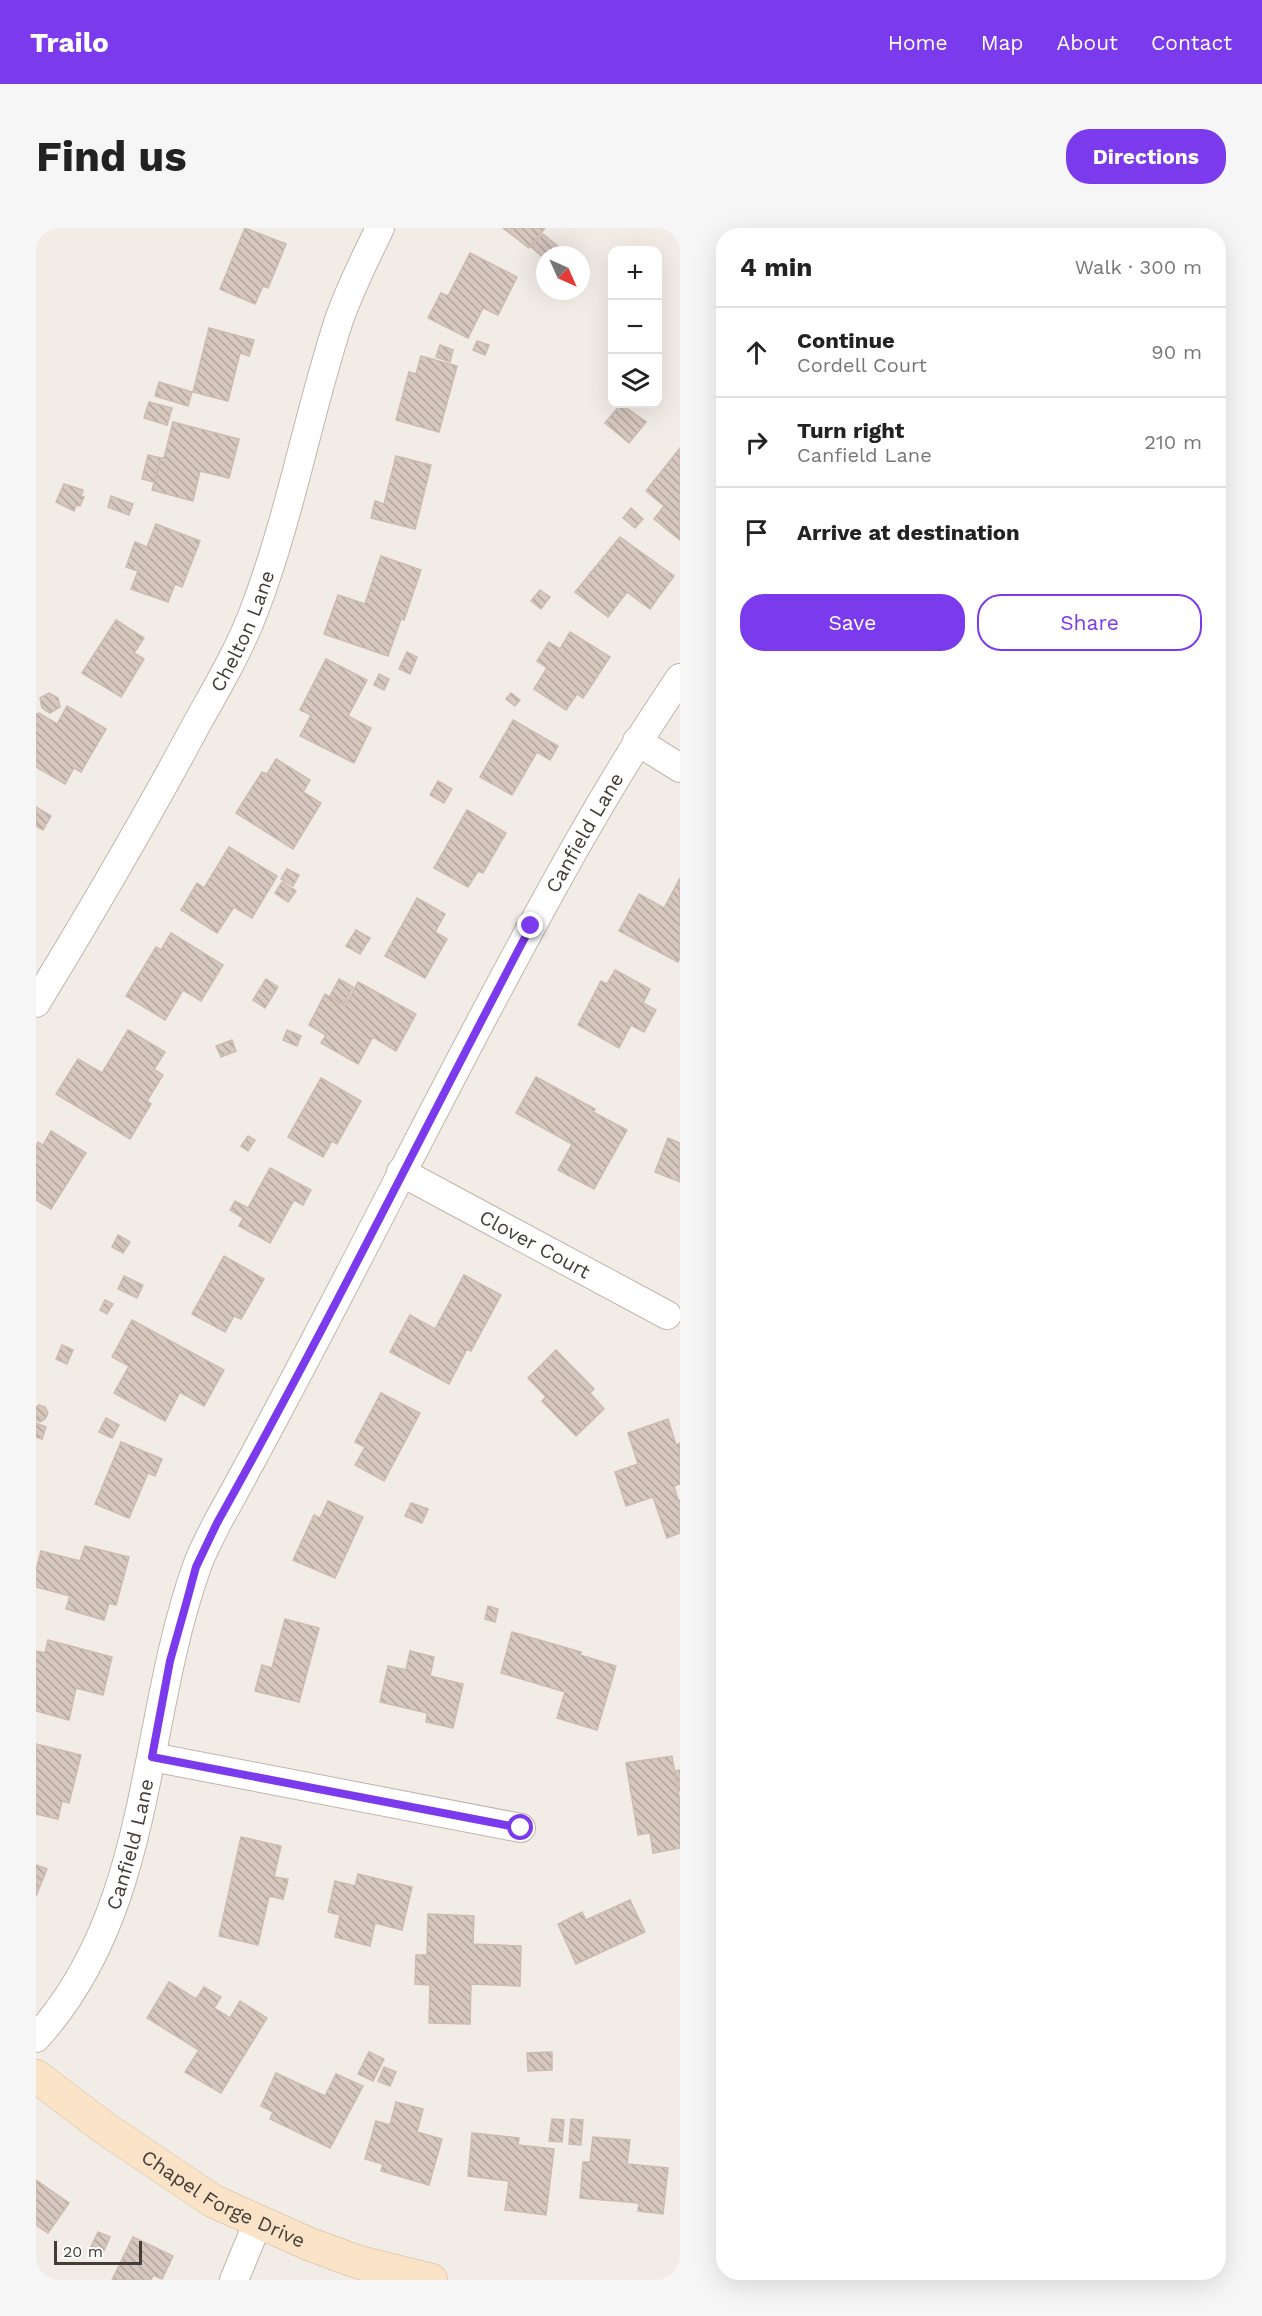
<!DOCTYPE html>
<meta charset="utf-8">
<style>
body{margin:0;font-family:"Work Sans",sans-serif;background:#f6f6f6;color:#222}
.controls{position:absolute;right:18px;top:18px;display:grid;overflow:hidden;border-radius:12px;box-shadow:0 6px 24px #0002}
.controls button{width:54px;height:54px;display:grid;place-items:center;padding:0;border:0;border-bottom:2px solid #e0e0e0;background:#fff;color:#222;font:30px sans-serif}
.compass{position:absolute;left:500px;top:18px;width:54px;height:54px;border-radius:50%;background:#fff;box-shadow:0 6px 24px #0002;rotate:135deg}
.scale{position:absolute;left:18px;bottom:15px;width:88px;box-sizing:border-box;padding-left:6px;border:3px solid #443c36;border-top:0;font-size:16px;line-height:21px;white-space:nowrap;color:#443c36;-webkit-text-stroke:4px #fff;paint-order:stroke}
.stop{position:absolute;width:18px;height:18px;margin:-14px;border:4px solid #7c3aed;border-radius:50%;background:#fff}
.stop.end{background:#7c3aed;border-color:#fff;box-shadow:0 2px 6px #0008}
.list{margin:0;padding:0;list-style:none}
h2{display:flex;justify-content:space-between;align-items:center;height:78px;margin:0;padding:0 24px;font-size:26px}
h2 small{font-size:20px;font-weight:400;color:#767676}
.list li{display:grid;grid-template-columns:39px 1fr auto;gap:18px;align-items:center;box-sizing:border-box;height:90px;padding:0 24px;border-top:2px solid #e0e0e0}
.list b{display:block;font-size:22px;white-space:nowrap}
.list p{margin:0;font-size:20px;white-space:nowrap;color:#767676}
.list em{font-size:20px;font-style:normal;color:#767676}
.actions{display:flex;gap:12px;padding:18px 24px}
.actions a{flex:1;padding:14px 0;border:2px solid #7c3aed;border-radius:24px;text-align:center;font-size:21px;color:#7c3aed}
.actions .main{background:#7c3aed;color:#fff}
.icon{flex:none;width:33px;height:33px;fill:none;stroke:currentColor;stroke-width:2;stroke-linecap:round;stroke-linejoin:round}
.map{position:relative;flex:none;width:644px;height:2052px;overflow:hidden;border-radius:24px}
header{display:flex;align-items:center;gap:36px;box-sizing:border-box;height:84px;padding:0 30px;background:#7c3aed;color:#fff}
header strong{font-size:28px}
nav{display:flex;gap:33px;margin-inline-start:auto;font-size:21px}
.intro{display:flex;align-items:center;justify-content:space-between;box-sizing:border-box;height:144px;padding:0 36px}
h1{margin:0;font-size:42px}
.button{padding:15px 27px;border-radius:24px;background:#7c3aed;color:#fff;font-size:21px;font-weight:700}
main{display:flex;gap:36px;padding:0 36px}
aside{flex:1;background:#fff;border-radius:24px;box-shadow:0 6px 24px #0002}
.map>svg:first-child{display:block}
.building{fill:url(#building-back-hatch);stroke:#cdbbb0;stroke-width:1.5}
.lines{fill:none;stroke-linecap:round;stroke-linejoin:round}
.street-casing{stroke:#c0b5ac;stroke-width:30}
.secondary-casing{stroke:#d2b79b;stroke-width:34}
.street{stroke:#fff;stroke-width:28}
.secondary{stroke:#fbe3c7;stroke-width:33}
.route{stroke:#7c3aed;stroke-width:8}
.labels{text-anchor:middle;stroke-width:4.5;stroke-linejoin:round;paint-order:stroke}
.street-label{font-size:20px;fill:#443c36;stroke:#fff}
</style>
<header>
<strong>Trailo</strong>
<nav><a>Home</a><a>Map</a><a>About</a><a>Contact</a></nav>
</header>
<div class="intro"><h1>Find us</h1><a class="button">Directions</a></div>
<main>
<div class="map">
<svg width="644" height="2052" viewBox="0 0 644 2052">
<defs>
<pattern id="building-back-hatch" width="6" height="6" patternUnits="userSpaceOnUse" patternTransform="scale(1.5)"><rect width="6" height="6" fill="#d6c8bf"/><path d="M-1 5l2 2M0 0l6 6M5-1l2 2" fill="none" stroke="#afa49c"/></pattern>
</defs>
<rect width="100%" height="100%" fill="#f2ece6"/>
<g class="building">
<path d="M209 0 250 16 232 60 227 58 219 76 184 61Z"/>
<path d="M467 0H509L493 20Z"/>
<path d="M507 6 523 19 516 27H509V31L495 19Z"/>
<path d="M434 25 481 49 462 87 447 80 432 110 392 90 405 65 412 68Z"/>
<path d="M173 100 218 112 213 128 204 125 192 173 157 164Z"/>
<path d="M441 113 453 117 449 127 437 122Z"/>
<path d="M404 117 417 122 414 134 400 129Z"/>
<path d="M385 128 421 138 403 204 360 192 373 144 380 146Z"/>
<path d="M123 154 156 164 152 178 119 168Z"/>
<path d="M113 174 136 180 131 197 108 190Z"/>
<path d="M585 176 610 194 593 215 569 195Z"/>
<path d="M137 194 203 211 193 250 164 243 157 273 116 262 125 230H128Z"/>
<path d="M644 220V312L618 291 628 278 610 263Z"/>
<path d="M112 227 125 230 118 254 106 251Z"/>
<path d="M360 228 395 237 379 301 335 290 339 273 348 276Z"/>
<path d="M28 256 47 262 45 268 48 269 44 278 40 277 38 283 20 274Z"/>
<path d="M75 268 97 276 93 287 72 279Z"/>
<path d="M595 280 607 291 599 300 587 290Z"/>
<path d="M120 296 164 313 146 359 139 356 132 374 95 361 102 343 90 339 99 314 111 319Z"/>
<path d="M584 309 638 348 614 381 591 364 572 389 539 364Z"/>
<path d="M345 328 385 342 368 392 365 391 352 428 288 406 302 367 329 376Z"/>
<path d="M504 362 514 369 505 381 495 373Z"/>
<path d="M80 392 108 410 98 425 108 431 85 469 46 445Z"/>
<path d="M534 404 574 429 547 470 541 466 530 482 498 461 511 440 501 433 513 414 524 421Z"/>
<path d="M371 424 381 429 374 446 363 441Z"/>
<path d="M290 431 331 452 312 488 335 500 318 535 264 508 275 487 264 482Z"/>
<path d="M343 446 353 451 348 462 338 457Z"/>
<path d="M13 465 22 470 24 479 14 485 6 480 4 470Z"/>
<path d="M475 465 484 472 479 478 470 471Z"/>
<path d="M31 478 70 501 45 544 38 540 29 556 0 539V486L3 485 21 496Z"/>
<path d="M477 492 522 518 514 532 501 524 476 567 444 549Z"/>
<path d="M240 531 274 552 267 564 285 575 257 621 200 585 226 544 231 546Z"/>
<path d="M402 553 416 561 408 575 394 567Z"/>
<path d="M0 579 15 588 7 602 0 598Z"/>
<path d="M431 582 470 605 447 645 442 643 432 659 398 640Z"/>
<path d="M193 619 241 648 216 690 198 679 181 705 145 682 161 655 168 660Z"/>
<path d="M251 641 263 647 257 658 245 651Z"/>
<path d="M644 650V730L642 734 583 703 603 666 628 680Z"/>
<path d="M246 654 260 663 252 674 239 665Z"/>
<path d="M381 670 409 686 399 704 411 711 389 750 349 728Z"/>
<path d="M320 702 334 710 324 726 310 718Z"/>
<path d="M135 705 187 737 165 773 147 762 129 792 90 768 120 719 125 722Z"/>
<path d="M579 742 614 761 607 775 620 782 608 804 595 797 583 820 542 797 565 753 571 756Z"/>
<path d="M230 751 242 759 229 780 217 772Z"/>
<path d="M303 751 317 759 308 776 294 768Z"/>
<path d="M322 754 380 786 360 823 337 809 322 836 285 815 290 807 273 797 289 766 309 778Z"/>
<path d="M92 802 129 824 118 841 127 847 111 873 115 876 94 911 20 866 42 831 66 845Z"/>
<path d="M251 802 265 808 261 818 247 812Z"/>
<path d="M196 812 200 823 185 829 180 818Z"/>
<path d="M500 849 559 881 557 884 591 902 558 961 522 942 536 916 480 885Z"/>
<path d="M285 850 325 873 301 916 296 913 287 929 252 909Z"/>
<path d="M15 903 50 925 15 981 0 972V918L2 914 7 917Z"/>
<path d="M212 908 219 912 212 923 205 918Z"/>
<path d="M632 910 644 915V954L619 944Z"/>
<path d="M234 940 275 962 267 977 258 972 234 1015 203 998 207 990 194 982 199 973 212 980Z"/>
<path d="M82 1007 94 1014 87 1025 76 1019Z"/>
<path d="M188 1028 228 1051 205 1091 198 1088 189 1104 156 1086Z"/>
<path d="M428 1047 465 1067 435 1123 431 1121 413 1156 354 1124 374 1087 399 1101Z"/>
<path d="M88 1048 107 1057 101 1070 82 1061Z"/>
<path d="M69 1072 77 1076 71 1086 64 1082Z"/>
<path d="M96 1092 188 1142 168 1178 144 1164 129 1193 78 1165 93 1138 76 1129Z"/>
<path d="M26 1117 37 1122 31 1136 20 1131Z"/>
<path d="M520 1122 558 1161 554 1165 568 1181 540 1208 506 1173 510 1169 492 1150Z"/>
<path d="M345 1165 384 1185 348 1253 319 1237 329 1219 319 1214Z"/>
<path d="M3 1177 9 1179 12 1185 9 1191 4 1194 0 1192V1179Z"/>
<path d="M70 1190 83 1197 76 1210 63 1204Z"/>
<path d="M632 1191 640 1217 644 1215V1256L638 1258 642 1272H644V1305L631 1310 617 1269 590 1278 579 1244 602 1236 592 1205Z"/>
<path d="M0 1195 10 1199 6 1211 0 1209Z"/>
<path d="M85 1214 126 1231 119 1248 112 1245 93 1290 59 1276Z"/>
<path d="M292 1273 327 1289 299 1350 257 1332 278 1287 284 1290Z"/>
<path d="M375 1275 392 1281 386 1295 369 1288Z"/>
<path d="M49 1318 93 1329 80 1377 73 1375 68 1392 30 1381 34 1368 0 1359V1342L5 1323 44 1333Z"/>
<path d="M452 1378 462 1381 459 1394 449 1391Z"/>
<path d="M249 1391 283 1400 263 1474 219 1463 226 1437 236 1440Z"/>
<path d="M476 1404 545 1424 544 1427 580 1438 561 1502 521 1490 529 1464 465 1445Z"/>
<path d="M12 1412 76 1429 67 1467 40 1460 33 1492 0 1483V1423L9 1425Z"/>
<path d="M374 1423 398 1429 394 1448 427 1456 417 1500 390 1494 391 1485 344 1474 352 1438 370 1442Z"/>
<path d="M0 1516 45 1527 33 1575 26 1573 22 1591 0 1586Z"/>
<path d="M636 1528 644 1574V1620L617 1625 614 1605 602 1607 590 1535Z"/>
<path d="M644 1542V1563H642L639 1543Z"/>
<path d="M205 1609 245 1618 238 1649 252 1651 247 1671 233 1668 222 1717 183 1708Z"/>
<path d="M0 1637 11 1641 0 1668Z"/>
<path d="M322 1646 376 1659 366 1702 339 1695 334 1718 299 1709 304 1687 292 1684 299 1653 319 1658Z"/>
<path d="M594 1672 609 1704 540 1736 522 1696 546 1684 550 1692Z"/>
<path d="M392 1686 438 1688 437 1716 485 1718 484 1758 435 1756 434 1796 393 1795 394 1757 379 1756 380 1727H391Z"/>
<path d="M133 1754 160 1771 168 1759 185 1769 178 1780 194 1790 204 1773 231 1790 185 1865 149 1844 163 1822 111 1790Z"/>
<path d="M333 1824 348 1831 337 1853 322 1846Z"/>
<path d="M516 1824V1842L492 1843 491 1825Z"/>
<path d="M348 1839 360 1844 354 1858 342 1853Z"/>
<path d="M240 1845 289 1868 300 1846 327 1858 294 1920 234 1891 237 1884 225 1878Z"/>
<path d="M360 1874 387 1881 381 1904 406 1911 393 1957 345 1943 347 1936 329 1931 340 1893 354 1897Z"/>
<path d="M516 1891 528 1892 526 1914 513 1913Z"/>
<path d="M535 1891 547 1892 545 1917 533 1916Z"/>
<path d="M436 1905 483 1910 482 1917 518 1921 510 1987 469 1982 473 1953 432 1948Z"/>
<path d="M557 1909 594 1912 591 1936 632 1940 627 1986 602 1983 603 1975 544 1970 547 1934H554Z"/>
<path d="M0 1952 33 1975 12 2005 0 1997Z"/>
<path d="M62 2004 74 2009 66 2027 54 2021Z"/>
<path d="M97 2009 137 2028 126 2051 117 2047 115 2052H76Z"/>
</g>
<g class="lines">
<defs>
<g id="street">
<path d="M601 513 644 540"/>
<path id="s1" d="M0 775C53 688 104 601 152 512 175 469 201 428 218 383 254 289 271 191 302 95 313 62 329 31 344 0"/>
<path id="s2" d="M365 944 631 1087"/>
<path d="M116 1529 485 1600"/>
<path id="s3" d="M0 1810C117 1682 105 1497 160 1341 165 1325 174 1310 181 1295 276 1125 362 949 454 776 513 665 573 554 644 450"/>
<path d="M198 2052 222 1994"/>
</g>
<g id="secondary">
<path id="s4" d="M0 1848 67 1899 177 1973 273 2016 322 2034 395 2052"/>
</g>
</defs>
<use href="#street" class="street-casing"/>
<use href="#secondary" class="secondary-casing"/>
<use href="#street" class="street"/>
<use href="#secondary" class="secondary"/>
</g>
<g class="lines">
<path class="route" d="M485 1600 116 1529 134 1433 150 1376 160 1339 181 1295C291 1099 390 897 495 698"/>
</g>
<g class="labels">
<g class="street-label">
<text dy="7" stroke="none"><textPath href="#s1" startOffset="426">Chelton Lane</textPath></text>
<text dy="7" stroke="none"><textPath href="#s3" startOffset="1334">Canfield Lane</textPath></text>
<text dy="7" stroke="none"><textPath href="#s2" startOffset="152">Clover Court</textPath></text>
<text dy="7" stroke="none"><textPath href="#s3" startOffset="218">Canfield Lane</textPath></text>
<text dy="7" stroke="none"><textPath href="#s4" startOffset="225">Chapel Forge Drive</textPath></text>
</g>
</g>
</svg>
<div class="controls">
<button>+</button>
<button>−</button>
<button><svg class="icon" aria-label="layers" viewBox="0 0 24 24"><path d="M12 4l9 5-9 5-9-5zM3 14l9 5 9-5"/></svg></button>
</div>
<svg class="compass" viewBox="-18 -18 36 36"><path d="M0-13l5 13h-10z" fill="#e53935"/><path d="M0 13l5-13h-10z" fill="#767676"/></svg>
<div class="scale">20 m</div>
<div class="stop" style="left:485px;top:1600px"></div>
<div class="stop end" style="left:495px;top:698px"></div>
</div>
<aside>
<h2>4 min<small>Walk · 300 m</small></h2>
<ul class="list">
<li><svg class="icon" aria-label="ahead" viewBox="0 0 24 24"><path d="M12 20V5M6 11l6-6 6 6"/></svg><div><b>Continue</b><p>Cordell Court</p></div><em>90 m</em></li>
<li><svg class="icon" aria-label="right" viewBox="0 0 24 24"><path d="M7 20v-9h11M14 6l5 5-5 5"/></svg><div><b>Turn right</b><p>Canfield Lane</p></div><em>210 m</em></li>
<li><svg class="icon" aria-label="arrive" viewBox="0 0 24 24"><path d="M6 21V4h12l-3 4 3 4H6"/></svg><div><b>Arrive at destination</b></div></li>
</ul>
<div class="actions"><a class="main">Save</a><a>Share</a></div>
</aside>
</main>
